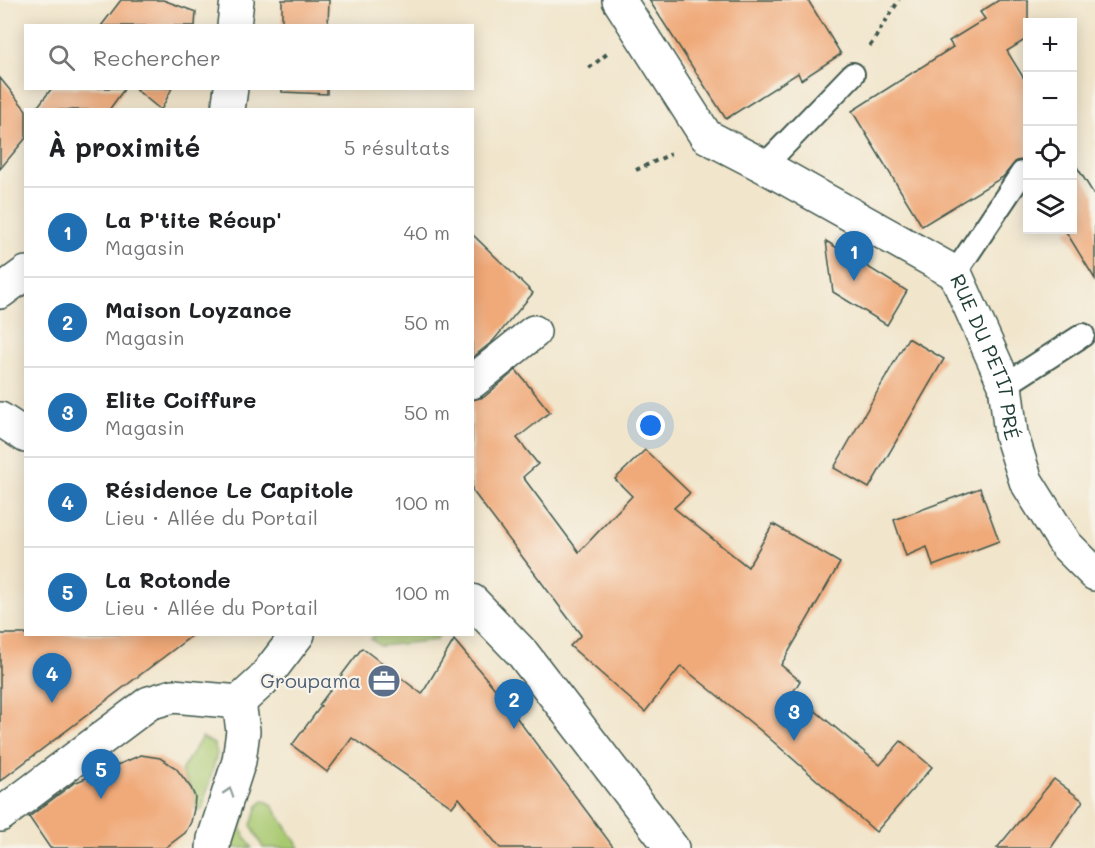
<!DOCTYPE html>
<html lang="fr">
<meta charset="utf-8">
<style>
body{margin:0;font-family:Mali,sans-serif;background:#f2f2f2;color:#202124}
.controls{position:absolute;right:18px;top:18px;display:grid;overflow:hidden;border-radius:0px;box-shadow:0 3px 15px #0003}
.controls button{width:54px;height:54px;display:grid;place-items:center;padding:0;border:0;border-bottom:2px solid #e0e0e0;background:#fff;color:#202124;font:30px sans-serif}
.you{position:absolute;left:651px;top:426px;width:21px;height:21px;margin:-15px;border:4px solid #fff;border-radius:50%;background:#1a73e8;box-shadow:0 0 0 9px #1a73e833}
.badge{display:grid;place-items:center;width:39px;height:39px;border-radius:50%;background:#1f6fb2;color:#fff;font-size:20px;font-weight:700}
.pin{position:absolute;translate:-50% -50px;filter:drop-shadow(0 2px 3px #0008)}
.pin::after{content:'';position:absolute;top:32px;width:21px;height:18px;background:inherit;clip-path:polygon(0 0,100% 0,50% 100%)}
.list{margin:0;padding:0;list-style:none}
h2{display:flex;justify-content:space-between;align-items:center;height:78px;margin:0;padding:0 24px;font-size:26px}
h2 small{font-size:20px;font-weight:400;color:#757577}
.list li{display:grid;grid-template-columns:39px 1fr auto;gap:18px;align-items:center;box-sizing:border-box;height:90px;padding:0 24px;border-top:2px solid #e0e0e0}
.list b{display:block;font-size:22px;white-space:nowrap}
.list p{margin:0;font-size:20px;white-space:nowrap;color:#757577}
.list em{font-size:20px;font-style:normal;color:#757577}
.icon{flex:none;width:33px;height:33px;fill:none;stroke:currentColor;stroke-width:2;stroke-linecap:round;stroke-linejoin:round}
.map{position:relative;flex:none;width:1095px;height:848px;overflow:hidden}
.search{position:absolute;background:#fff;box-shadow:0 3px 15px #0003;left:24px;top:24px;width:450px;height:66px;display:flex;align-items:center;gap:15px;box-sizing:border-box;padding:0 21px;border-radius:0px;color:#757577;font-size:22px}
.panel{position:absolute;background:#fff;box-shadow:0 3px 15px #0003;left:24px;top:108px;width:450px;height:528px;border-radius:0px}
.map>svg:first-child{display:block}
.green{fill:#a9c971;stroke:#648352;stroke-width:1.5}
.building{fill:#f0a978}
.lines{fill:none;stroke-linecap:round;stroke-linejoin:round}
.lane-casing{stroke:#3e564b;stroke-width:26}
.street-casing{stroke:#3e564b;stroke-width:36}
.secondary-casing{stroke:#3e564b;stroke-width:36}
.path{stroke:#3e564b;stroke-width:4;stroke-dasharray:4.5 4.5;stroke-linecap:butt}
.lane{stroke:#fff;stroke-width:22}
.street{stroke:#fff;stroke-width:33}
.secondary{stroke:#fff;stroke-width:33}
.oneway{stroke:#8f9e9a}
.labels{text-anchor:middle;stroke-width:4.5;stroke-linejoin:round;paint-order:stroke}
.street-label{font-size:20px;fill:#1f3d34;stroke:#f7f3e8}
.service-label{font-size:20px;fill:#4e5e75;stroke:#f7f3e8;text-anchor:end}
</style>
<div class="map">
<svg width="1095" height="848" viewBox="0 0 1095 848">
<rect width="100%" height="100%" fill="#f7f3e8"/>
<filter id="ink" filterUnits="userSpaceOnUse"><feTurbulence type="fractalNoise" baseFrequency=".0167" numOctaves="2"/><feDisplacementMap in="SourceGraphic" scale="12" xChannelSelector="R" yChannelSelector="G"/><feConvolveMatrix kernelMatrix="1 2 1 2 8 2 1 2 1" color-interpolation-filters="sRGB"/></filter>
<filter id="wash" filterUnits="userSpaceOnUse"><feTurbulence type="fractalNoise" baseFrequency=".008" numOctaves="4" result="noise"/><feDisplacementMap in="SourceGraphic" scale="24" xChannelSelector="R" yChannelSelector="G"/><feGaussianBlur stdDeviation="1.35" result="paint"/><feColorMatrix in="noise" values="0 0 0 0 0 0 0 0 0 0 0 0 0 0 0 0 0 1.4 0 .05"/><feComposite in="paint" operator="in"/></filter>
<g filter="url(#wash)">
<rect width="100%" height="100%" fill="#f1e5cb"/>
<g class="green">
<path d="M374 635V634L439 635 436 640 380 646 371 639Z"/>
<path d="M202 737 214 744 217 753 202 810 196 809V797L181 771Z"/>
<path d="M263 801 268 802 272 805 300 848H263L251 825 258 806Z"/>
<path d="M240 803 248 806 241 829 252 848H228Z"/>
</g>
<g id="blocks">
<g class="building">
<path d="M121 0H163L196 12 195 26H101Z"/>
<path d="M282 0H329L328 26H282Z"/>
<path d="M649 0H808L841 54 801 80 798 73 726 119Z"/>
<path d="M999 0H1028V38L1007 51 1028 85V161L1022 160 1016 161 1003 177 922 226 852 111 953 47 949 41 985 19 980 12Z"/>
<path d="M0 78 26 110V138L0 169Z"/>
<path d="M52 88H125L109 110H35Z"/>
<path d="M134 88H172L161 110Z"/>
<path d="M282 88H327V94L282 92Z"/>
<path d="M1072 159 1095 196V279L1065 230H1072Z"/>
<path d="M472 234 533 293 493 341 472 358Z"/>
<path d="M826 241 907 291 887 325 833 292Z"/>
<path d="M908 338 944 359 869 488 834 468Z"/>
<path d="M516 370 550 412 517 438 538 464 523 477 579 552 632 496 615 479 645 450 690 493 674 508 748 567 773 524 840 563 781 665 800 681 793 692 880 765 901 741 932 767 876 832 760 730 681 666 645 712 570 646 581 635 472 490V400L484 397Z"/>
<path d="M980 488 999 541 933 566 927 547 906 556 894 520Z"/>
<path d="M0 634H194L0 781Z"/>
<path d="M454 640 496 690 614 848H500L459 798 452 807 352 738 327 772 292 745 321 706 319 705 362 648 422 694Z"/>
<path d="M141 755 160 758 176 768 191 788 195 797 194 809 191 822 185 833 165 848H50L29 817 74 783Z"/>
<path d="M1054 779 1083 801 1051 848H997Z"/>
</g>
</g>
</g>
<g filter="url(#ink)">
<use href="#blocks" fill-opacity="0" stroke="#3e564b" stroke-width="1.5"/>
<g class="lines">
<defs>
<g id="lane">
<path d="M764 166 853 74"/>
<path d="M955 273 1022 173"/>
<path d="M1005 385 1083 335"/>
</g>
<g id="street">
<path id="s1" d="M619 0 706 136 764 166 955 273 1005 385 1011 434 1026 481 1066 545 1095 574"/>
<path d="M472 382 534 332"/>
<path d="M239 702 262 681 298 634"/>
<path d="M0 815 149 703 173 696 239 702"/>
<path d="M213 848 214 839 239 761 243 731 239 702"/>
</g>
<g id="secondary">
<path d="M234 26 237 0"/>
<path d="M228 110 231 88"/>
<path d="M0 292 26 273"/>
<path d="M0 419 26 436"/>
<path d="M472 601 523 654 672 848"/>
</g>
</defs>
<use href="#lane" class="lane-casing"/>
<use href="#street" class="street-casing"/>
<use href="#secondary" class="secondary-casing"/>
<g class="path">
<path d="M870 46 899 0"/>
<path d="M589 68 607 54"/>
<path d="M636 170 671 154"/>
</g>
<use href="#lane" class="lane"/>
<use href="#street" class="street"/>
<use href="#secondary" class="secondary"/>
</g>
<defs><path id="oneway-chevron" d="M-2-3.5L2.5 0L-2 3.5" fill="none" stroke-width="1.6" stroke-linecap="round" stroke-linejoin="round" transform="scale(1.5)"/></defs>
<use class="oneway" href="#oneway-chevron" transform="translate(229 792) rotate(-72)"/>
</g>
<defs>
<symbol id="office-disc" viewBox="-11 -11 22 22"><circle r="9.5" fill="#5c6f8a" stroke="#f7f3e8"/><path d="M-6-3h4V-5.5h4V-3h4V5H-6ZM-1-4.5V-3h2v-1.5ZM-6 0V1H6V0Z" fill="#fff"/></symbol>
</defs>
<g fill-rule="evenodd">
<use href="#office-disc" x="365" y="662" width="38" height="38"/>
</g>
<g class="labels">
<g class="street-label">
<text dy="7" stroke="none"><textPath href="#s1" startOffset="536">RUE DU PETIT PRÉ</textPath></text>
</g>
<g class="service-label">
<text x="361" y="688">Groupama</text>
</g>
</g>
</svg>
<div class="controls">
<button>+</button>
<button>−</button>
<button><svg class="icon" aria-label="locate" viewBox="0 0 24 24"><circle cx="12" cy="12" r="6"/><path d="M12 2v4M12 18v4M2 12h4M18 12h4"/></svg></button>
<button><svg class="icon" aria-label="layers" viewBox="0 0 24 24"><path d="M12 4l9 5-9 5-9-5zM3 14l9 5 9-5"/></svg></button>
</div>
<div class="you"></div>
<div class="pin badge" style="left:854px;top:281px">1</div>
<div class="pin badge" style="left:514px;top:729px">2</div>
<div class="pin badge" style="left:794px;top:741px">3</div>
<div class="pin badge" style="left:52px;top:703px">4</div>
<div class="pin badge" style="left:101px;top:799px">5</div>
<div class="search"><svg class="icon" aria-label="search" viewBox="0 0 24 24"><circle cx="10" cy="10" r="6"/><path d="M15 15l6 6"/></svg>Rechercher</div>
<section class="panel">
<h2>À proximité<small>5 résultats</small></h2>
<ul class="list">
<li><span class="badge">1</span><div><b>La P'tite Récup'</b><p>Magasin</p></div><em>40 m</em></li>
<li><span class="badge">2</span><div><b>Maison Loyzance</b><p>Magasin</p></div><em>50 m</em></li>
<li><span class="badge">3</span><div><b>Elite Coiffure</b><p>Magasin</p></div><em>50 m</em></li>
<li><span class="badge">4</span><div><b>Résidence Le Capitole</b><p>Lieu · Allée du Portail</p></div><em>100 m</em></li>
<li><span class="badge">5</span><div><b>La Rotonde</b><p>Lieu · Allée du Portail</p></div><em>100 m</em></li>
</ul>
</section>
</div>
